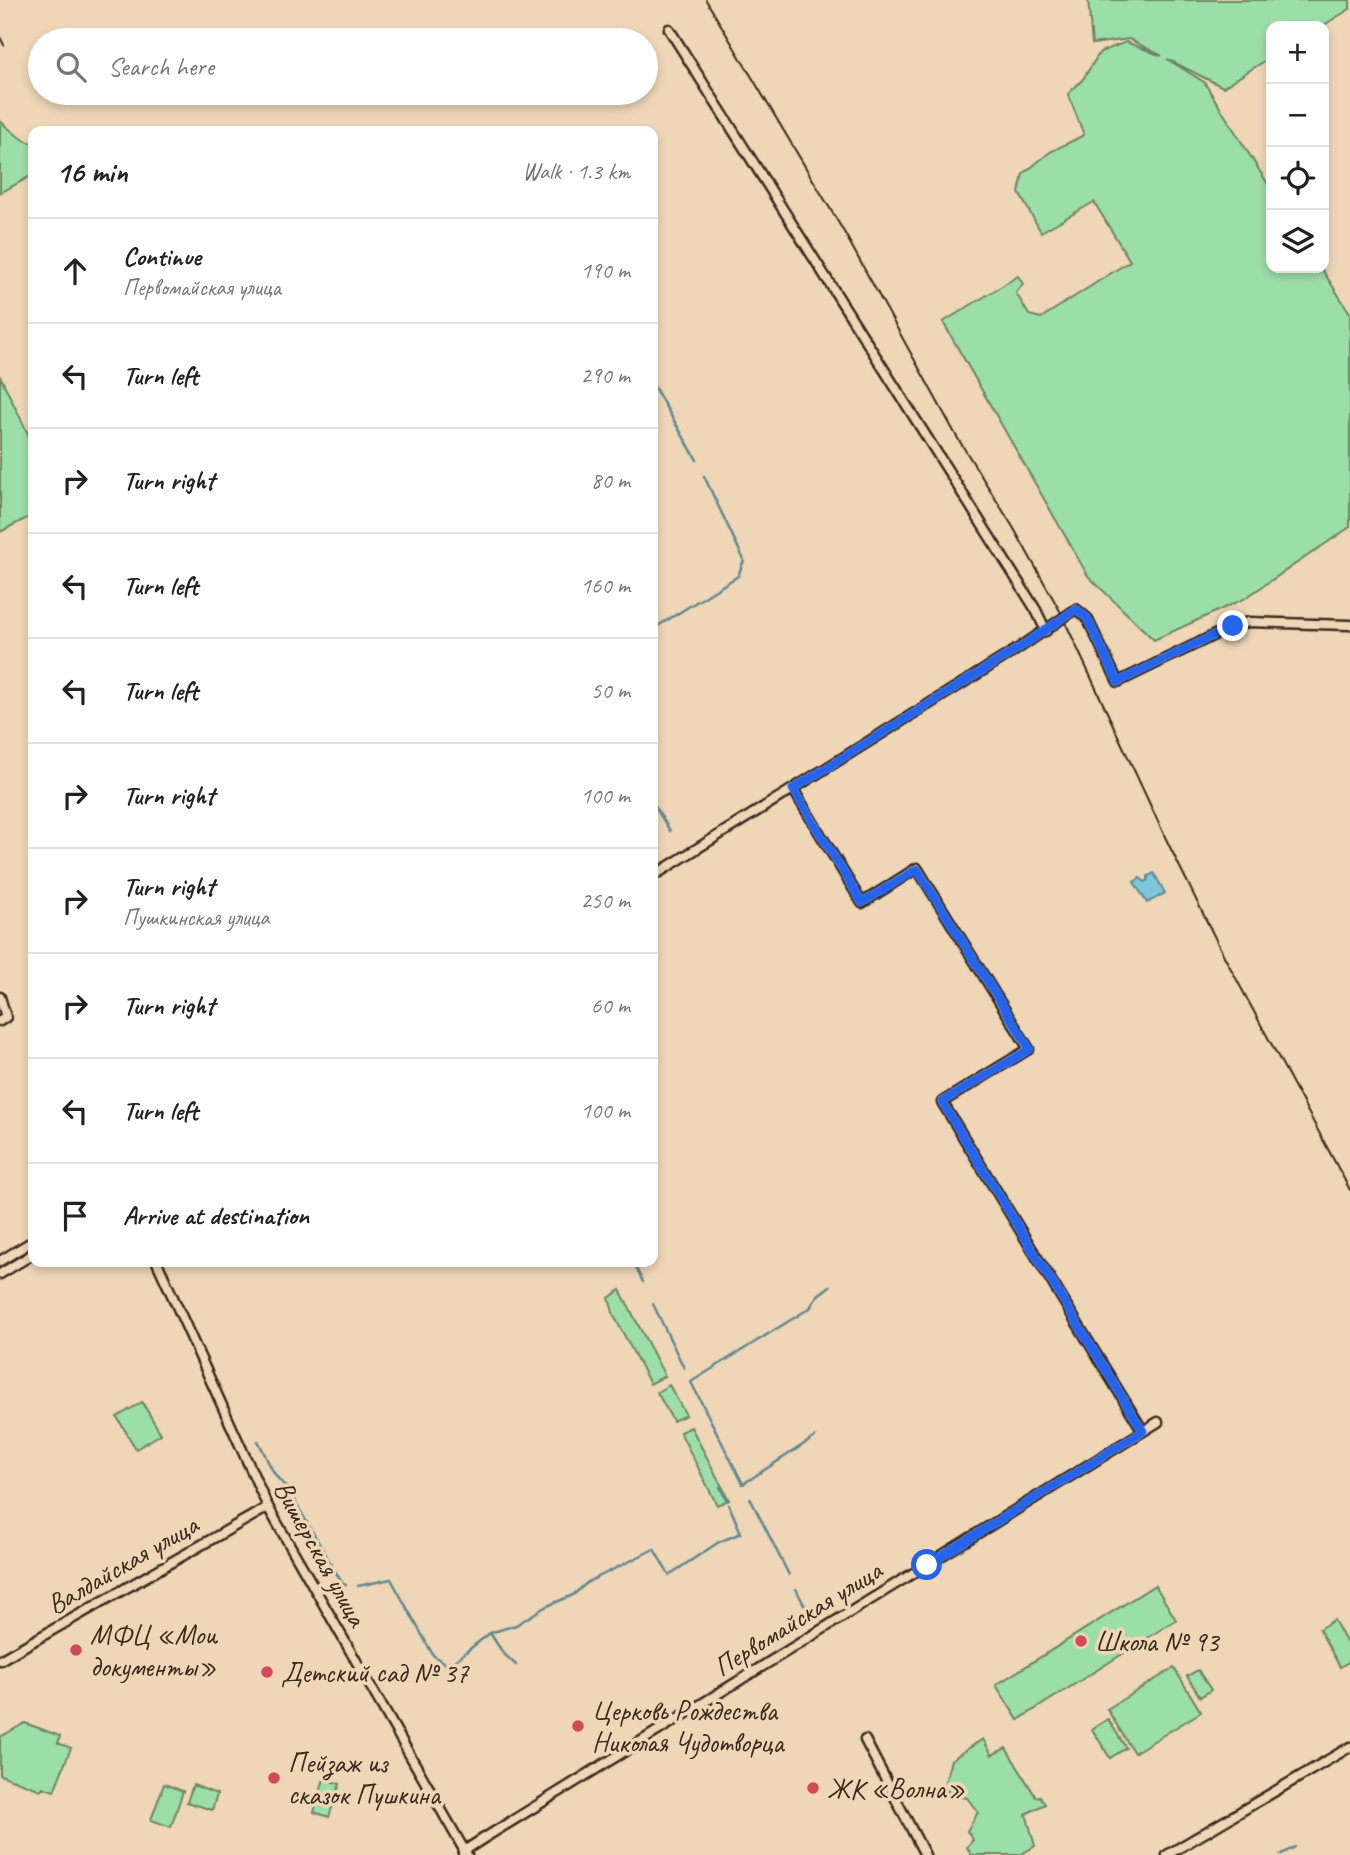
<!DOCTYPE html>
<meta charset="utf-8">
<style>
body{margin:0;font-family:Caveat,sans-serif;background:#f2f2f2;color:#222}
.controls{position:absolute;right:21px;top:21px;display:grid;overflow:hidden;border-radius:14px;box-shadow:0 4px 10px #0003}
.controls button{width:63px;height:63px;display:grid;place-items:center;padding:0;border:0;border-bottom:2px solid #e0e0e0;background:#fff;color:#222;font:35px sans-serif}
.stop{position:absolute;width:21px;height:21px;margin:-16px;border:5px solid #2563eb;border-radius:50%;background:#fff}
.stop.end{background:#2563eb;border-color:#fff;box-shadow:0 2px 7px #0008}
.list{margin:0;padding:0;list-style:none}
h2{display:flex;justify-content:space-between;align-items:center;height:91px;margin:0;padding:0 28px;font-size:30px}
h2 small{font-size:23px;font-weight:400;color:#767676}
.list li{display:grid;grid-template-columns:46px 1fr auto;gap:21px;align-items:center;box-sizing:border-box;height:105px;padding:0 28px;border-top:2px solid #e0e0e0}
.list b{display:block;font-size:26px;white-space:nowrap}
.list p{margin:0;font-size:23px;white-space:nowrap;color:#767676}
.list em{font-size:23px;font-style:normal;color:#767676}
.icon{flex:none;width:38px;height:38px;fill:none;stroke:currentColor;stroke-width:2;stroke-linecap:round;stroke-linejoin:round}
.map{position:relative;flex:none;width:1350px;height:1855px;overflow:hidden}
.search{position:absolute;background:#fff;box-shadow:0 4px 10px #0003;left:28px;top:28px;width:630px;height:77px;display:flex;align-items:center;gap:18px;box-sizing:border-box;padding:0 24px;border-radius:38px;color:#767676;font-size:26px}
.panel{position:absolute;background:#fff;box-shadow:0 4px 10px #0003;left:28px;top:126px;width:630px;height:1141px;border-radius:14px}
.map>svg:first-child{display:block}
.green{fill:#9cdea9;stroke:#6c8464;stroke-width:2}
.water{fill:#7cc6dc;stroke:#628890;stroke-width:2}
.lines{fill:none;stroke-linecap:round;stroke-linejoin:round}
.stream{stroke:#628890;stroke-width:2.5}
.minor-casing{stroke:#3b2a1e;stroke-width:13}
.minor{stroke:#efd6b7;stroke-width:8}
.tram{stroke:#3b2a1e;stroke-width:2}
.route{stroke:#2563eb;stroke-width:9}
.poi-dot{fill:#d1495b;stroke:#efd6b7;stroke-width:2.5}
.labels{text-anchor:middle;stroke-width:7;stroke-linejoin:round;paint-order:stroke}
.street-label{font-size:28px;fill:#3b2a1e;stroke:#efd6b7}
.poi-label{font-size:28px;fill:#3b2a1e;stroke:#efd6b7;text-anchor:start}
</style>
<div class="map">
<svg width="1350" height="1855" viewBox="0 0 1350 1855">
<rect width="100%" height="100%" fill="#efd6b7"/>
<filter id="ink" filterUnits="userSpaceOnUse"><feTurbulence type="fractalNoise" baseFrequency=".0143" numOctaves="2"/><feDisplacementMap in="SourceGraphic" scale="14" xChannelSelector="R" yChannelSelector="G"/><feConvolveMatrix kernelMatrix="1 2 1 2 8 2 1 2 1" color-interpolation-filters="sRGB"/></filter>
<g filter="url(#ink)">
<g class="green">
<path d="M1088 0H1350V9L1322 26H1271V57L1223 87 1167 59 1204 82 1271 189V268H1321L1350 313V527L1244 599 1154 640 1088 576 943 322 1018 276 1023 284 1016 293 1029 315 1041 318 1130 261 1094 202 1041 232 1019 193 1023 174 1050 152 1084 135 1068 94 1083 79 1100 52 1126 42 1162 56 1129 39 1092 44Z"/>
<path d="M0 121 19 137 33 144V175L0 193Z"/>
<path d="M0 376 33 444V515L0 532Z"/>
<path d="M620 1290 665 1376 650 1384 614 1316 609 1298Z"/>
<path d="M669 1385 686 1415 673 1421 657 1392Z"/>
<path d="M142 1402 161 1434 136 1449 117 1417Z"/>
<path d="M691 1427 729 1500 717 1505 680 1432Z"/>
<path d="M1155 1585 1176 1620 1018 1720 996 1685Z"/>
<path d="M1334 1620 1350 1649V1661L1340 1667 1319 1629Z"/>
<path d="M1174 1668 1201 1712 1134 1753 1107 1709Z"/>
<path d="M1198 1670 1211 1690 1200 1697 1187 1676Z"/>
<path d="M1108 1719 1126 1748 1110 1758 1092 1729Z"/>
<path d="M25 1723 60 1736 58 1743 71 1748 54 1791 43 1787 41 1790 0 1775V1737Z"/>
<path d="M983 1739 992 1755 1006 1748 1036 1797 1040 1796 1045 1804 1026 1814 1035 1846 1020 1855H971L967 1847 973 1840 967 1831 978 1812 967 1798 951 1795 944 1786 951 1760Z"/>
<path d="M324 1779 340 1784 329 1817 314 1812Z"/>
<path d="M164 1784 183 1791 171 1827 151 1820Z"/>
<path d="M193 1785 217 1794 212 1810 187 1802Z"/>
</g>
<path class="water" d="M1154 873 1165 893 1147 903 1134 882 1140 878 1145 882 1148 880V876Z"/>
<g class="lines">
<g class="stream">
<path d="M653 385 697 460"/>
<path d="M653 629 738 576 744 560 704 476"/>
<path d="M653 803 670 831"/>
<path d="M633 1262 643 1282"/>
<path d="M653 1304 684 1368"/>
<path d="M815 1437 743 1484 691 1382 810 1308 817 1296 830 1286"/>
<path d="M258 1441C268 1458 271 1476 288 1488"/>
<path d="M720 1487 727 1501"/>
<path d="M750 1498 789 1575"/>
<path d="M294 1500 342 1583 346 1585"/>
<path d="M358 1586 391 1579 433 1655 448 1666 490 1633 516 1625 545 1607 573 1595 588 1582 654 1549 669 1575 719 1542 741 1533 729 1505"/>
<path d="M796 1589 810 1616"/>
<path d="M490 1633 503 1653 516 1665"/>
<path d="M1280 1855 1295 1847"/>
</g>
<defs>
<g id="minor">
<path d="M669 29 1036 610 1046 631"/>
<path d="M793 789 862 903 917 868 1029 1049 942 1102 1143 1431"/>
<path d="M653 876 1019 648 1076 609 1087 618 1118 682 1233 626 1249 622 1350 625"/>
<path d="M0 997 6 1017 0 1021"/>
<path d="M0 1261 33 1241"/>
<path d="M157 1262 268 1507 467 1855"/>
<path d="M0 1274 33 1254"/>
<path d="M0 1660 268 1507"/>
<path d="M865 1740 925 1855"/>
<path d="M463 1855 464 1851 481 1840 1158 1422"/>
<path d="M1167 1855 1350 1747"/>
</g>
</defs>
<use href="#minor" class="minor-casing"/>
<use href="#minor" class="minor"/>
<g class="tram">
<path d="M706 0 844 232 957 437 1013 527 1060 611 1167 841 1224 956 1350 1190"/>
<path d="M0 37 4 45"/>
</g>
</g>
</g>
<g class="lines" filter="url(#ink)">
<path class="route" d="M927 1565 1143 1431 942 1102 1030 1049 917 869 862 903 793 789 1019 648 1076 609 1087 618 1118 682 1233 626"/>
</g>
<g class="poi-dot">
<circle cx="1081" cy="1641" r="7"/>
<circle cx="76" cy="1650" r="7"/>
<circle cx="267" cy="1672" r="7"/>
<circle cx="578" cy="1726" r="7"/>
<circle cx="274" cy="1778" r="7"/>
<circle cx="813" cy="1788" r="7"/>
</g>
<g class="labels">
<g class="street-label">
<text transform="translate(321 1553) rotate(61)" y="10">Вишерская улица</text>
<text transform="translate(122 1564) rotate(-30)" y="10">Валдайская улица</text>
<text transform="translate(797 1618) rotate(-32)" y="10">Первомайская улица</text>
</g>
<g class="poi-label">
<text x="90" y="1644">МФЦ «Мои<tspan x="90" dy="32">документы»</tspan></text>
<text x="1095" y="1651">Школа № 93</text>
<text x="281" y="1682">Детский сад № 37</text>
<text x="592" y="1720">Церковь Рождества<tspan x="592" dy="32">Николая Чудотворца</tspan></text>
<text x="288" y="1772">Пейзаж из<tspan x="288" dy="32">сказок Пушкина</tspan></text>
<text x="827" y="1798">ЖК «Волна»</text>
</g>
</g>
</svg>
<div class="controls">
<button>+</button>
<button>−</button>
<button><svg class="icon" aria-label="locate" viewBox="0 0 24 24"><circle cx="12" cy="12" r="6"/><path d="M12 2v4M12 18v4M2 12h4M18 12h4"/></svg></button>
<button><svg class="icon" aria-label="layers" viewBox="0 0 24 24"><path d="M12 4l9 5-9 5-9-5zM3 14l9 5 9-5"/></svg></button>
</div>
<div class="stop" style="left:927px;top:1565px"></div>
<div class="stop end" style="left:1233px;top:626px"></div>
<div class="search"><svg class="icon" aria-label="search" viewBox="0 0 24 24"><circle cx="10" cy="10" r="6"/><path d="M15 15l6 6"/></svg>Search here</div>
<section class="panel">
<h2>16 min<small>Walk · 1.3 km</small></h2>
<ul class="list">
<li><svg class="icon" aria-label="ahead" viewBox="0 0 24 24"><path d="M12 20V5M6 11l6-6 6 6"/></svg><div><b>Continue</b><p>Первомайская улица</p></div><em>190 m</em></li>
<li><svg class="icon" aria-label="left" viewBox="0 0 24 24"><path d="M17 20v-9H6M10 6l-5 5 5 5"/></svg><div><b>Turn left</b></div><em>290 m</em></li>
<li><svg class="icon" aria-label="right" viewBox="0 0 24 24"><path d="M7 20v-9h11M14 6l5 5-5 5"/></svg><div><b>Turn right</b></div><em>80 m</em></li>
<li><svg class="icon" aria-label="left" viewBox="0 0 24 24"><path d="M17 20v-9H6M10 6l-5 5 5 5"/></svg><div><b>Turn left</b></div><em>160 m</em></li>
<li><svg class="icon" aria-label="left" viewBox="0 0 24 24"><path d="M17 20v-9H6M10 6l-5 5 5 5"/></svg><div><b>Turn left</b></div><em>50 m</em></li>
<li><svg class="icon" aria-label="right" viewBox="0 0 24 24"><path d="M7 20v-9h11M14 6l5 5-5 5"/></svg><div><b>Turn right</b></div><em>100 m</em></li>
<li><svg class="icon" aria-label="right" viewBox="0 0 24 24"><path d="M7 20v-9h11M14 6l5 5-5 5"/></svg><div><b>Turn right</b><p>Пушкинская улица</p></div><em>250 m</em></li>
<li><svg class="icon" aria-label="right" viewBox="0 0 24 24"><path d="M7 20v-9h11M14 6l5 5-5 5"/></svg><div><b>Turn right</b></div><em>60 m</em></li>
<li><svg class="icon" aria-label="left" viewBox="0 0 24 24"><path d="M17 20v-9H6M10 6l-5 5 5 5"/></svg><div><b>Turn left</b></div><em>100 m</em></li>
<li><svg class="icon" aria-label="arrive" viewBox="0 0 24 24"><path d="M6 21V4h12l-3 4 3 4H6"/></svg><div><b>Arrive at destination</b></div></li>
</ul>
</section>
</div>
